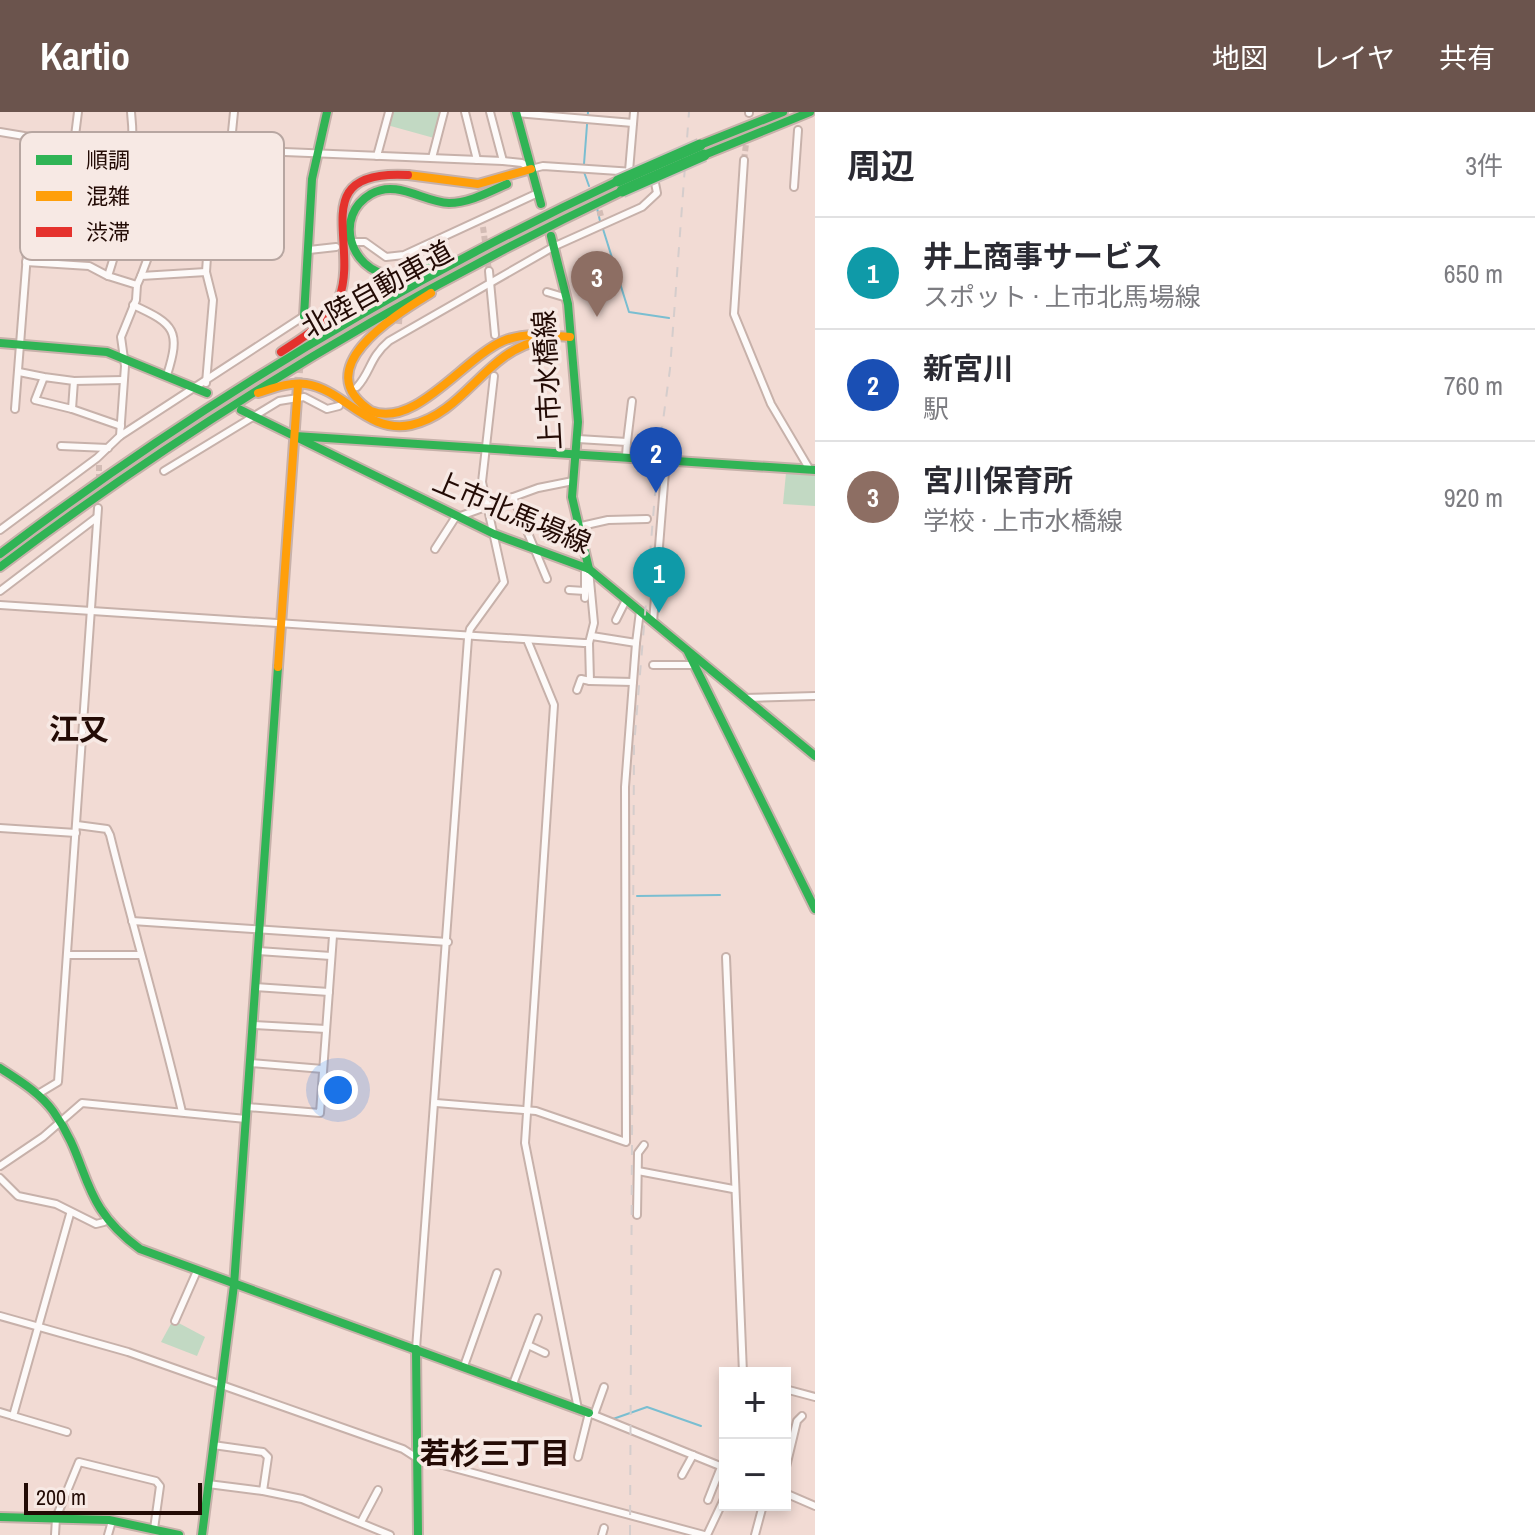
<!DOCTYPE html>
<html lang="ja">
<meta charset="utf-8">
<style>
body{margin:0;font-family:"Archivo Narrow","Noto Sans JP",sans-serif;background:#f7f7f7;color:#2b2b33}
.controls{position:absolute;right:24px;bottom:24px;display:grid;overflow:hidden;border-radius:0px;box-shadow:0 4px 12px #0003}
.controls button{width:72px;height:72px;display:grid;place-items:center;padding:0;border:0;border-bottom:2px solid #e1e1e2;background:#fff;color:#2b2b33;font:40px sans-serif}
.scale{position:absolute;left:24px;bottom:20px;width:178px;box-sizing:border-box;padding-left:8px;border:4px solid #230b05;border-top:0;font-size:22px;line-height:28px;white-space:nowrap;color:#230b05;-webkit-text-stroke:6px #f7e9e4;paint-order:stroke}
.you{position:absolute;left:338px;top:978px;width:28px;height:28px;margin:-20px;border:6px solid #fff;border-radius:50%;background:#1a73e8;box-shadow:0 0 0 12px #1a73e833}
.badge{display:grid;place-items:center;width:52px;height:52px;border-radius:50%;background:#6b544d;color:#fff;font-size:26px;font-weight:700}
.pin{position:absolute;translate:-50% -66px;filter:drop-shadow(0 2px 4px #0008)}
.pin::after{content:'';position:absolute;top:42px;width:28px;height:24px;background:inherit;clip-path:polygon(0 0,100% 0,50% 100%)}
.list{margin:0;padding:0;list-style:none}
h2{display:flex;justify-content:space-between;align-items:center;height:104px;margin:0;padding:0 32px;font-size:34px}
h2 small{font-size:26px;font-weight:400;color:#7c7c81}
.list li{display:grid;grid-template-columns:52px 1fr auto;gap:24px;align-items:center;box-sizing:border-box;height:112px;padding:0 32px;border-top:2px solid #e1e1e2}
.list b{display:block;font-size:30px;white-space:nowrap}
.list p{margin:0;font-size:26px;white-space:nowrap;color:#7c7c81}
.list em{font-size:26px;font-style:normal;color:#7c7c81}
.map{position:relative;flex:none;width:815px;height:1423px;overflow:hidden}
header{display:flex;align-items:center;gap:48px;box-sizing:border-box;height:112px;padding:0 40px;background:#6b544d;color:#fff}
header strong{font-size:38px}
nav{display:flex;gap:44px;margin-inline-start:auto;font-size:28px}
main{display:flex}
aside{flex:1;background:#fff}
.map>svg:first-child{display:block}
.green{fill:#c2d9c3}
.lines{fill:none;stroke-linecap:round;stroke-linejoin:round}
.stream{stroke:#7abed1;stroke-width:2}
.street-tunnel{stroke:#d3bcb5;stroke-width:6;stroke-dasharray:6 3;stroke-linecap:butt}
.secondary-tunnel{stroke:#d3bcb5;stroke-width:8;stroke-dasharray:8 4;stroke-linecap:butt}
.street-casing{stroke:#c7b1aa;stroke-width:10}
.fast-casing{stroke:#c7b1aa;stroke-width:12}
.slow-casing{stroke:#c7b1aa;stroke-width:12}
.jam-casing{stroke:#c7b1aa;stroke-width:12}
.street{stroke:#fdfaf9;stroke-width:6}
.fast{stroke:#30b455;stroke-width:8}
.slow{stroke:#ff9f0a;stroke-width:8}
.jam{stroke:#e5322d;stroke-width:8}
.rail{stroke:#d5cdcc;stroke-width:2;stroke-dasharray:10 10;stroke-linecap:butt}
.fast-bridge-casing{stroke:#cabdb9;stroke-width:15;stroke-linecap:butt}
.fast-bridge{stroke:#30b455;stroke-width:11}
.labels{text-anchor:middle;stroke-width:7;stroke-linejoin:round;paint-order:stroke}
.street-label{font-size:28px;fill:#230b05;stroke:#f7e9e4}
.neighbourhood-label{font-size:30px;font-weight:bold;fill:#230b05;stroke:#f7e9e4}
.key{fill:#f7e9e4;stroke:#b7a6a1;stroke-width:2}
.key-label{font-size:22px;fill:#230b05}
</style>
<header>
<strong>Kartio</strong>
<nav><a>地図</a><a>レイヤ</a><a>共有</a></nav>
</header>
<main>
<div class="map">
<svg width="815" height="1423" viewBox="0 0 815 1423">
<rect width="100%" height="100%" fill="#f2dbd4"/>
<g class="green">
<path d="M390 0H441L434 26 387 13Z"/>
<path d="M786 361 815 363V394L783 392Z"/>
<path d="M173 1208 205 1225 197 1244 161 1230Z"/>
</g>
<g class="lines">
<g class="stream">
<path d="M584 52 588 0"/>
<path d="M584 60 589 74"/>
<path d="M597 96 600 109"/>
<path d="M603 117 629 200 669 206"/>
<path d="M637 784 720 783"/>
<path d="M613 1307 647 1295 701 1314"/>
</g>
<g class="street-tunnel">
<path d="M744 48 747 24"/>
<path d="M597 90 601 104"/>
<path d="M483 115 489 159"/>
<path d="M399 212 403 152"/>
<path d="M99 368V351"/>
</g>
<path class="secondary-tunnel" d="M298 273 300 245"/>
<defs>
<g id="street">
<path d="M465 0 477 48"/>
<path d="M490 0 503 49"/>
<path d="M749 0V1"/>
<path d="M516 1 633 11"/>
<path d="M0 20 66 31 503 49 522 51 531 57 543 54 634 60"/>
<path d="M74 32 78 0"/>
<path d="M230 40 234 0"/>
<path d="M377 44 389 0"/>
<path d="M432 46 444 0"/>
<path d="M744 48 734 202 771 292 810 358"/>
<path d="M629 59 634 0"/>
<path d="M794 75 798 18"/>
<path d="M99 91 109 97 113 106"/>
<path d="M99 104 122 107"/>
<path d="M96 124 119 123"/>
<path d="M119 127 150 140 141 164"/>
<path d="M356 130H365L386 145 404 143 538 81"/>
<path d="M309 138 336 135"/>
<path d="M150 140 157 127"/>
<path d="M26 150 89 154 108 164"/>
<path d="M489 159 495 223"/>
<path d="M137 173 141 164 206 160"/>
<path d="M547 180 567 186"/>
<path d="M133 193C175 212 181 219 167 263"/>
<path d="M19 260 44 265 35 288 72 297 74 269 44 265"/>
<path d="M74 269 123 268"/>
<path d="M206 271 213 188 206 160 214 39"/>
<path d="M357 275C371 260 369 246 389 229L553 135 642 95 657 81 654 66"/>
<path d="M15 297 36 26"/>
<path d="M72 297 121 314"/>
<path d="M120 324 125 254 121 225 136 188 137 173 108 164C125 112 137 54 131 0"/>
<path d="M578 327 627 330 626 344"/>
<path d="M627 330 632 289"/>
<path d="M61 334 108 336"/>
<path d="M164 359 279 289 304 285 327 297 339 294"/>
<path d="M513 385 547 467"/>
<path d="M577 415 608 408 647 407"/>
<path d="M0 418 97 346 120 324 304 204"/>
<path d="M435 437 455 406 538 376 573 369"/>
<path d="M569 478 585 479"/>
<path d="M0 479 96 406"/>
<path d="M585 486V460L589 457"/>
<path d="M0 493 584 531H589L594 511 589 458"/>
<path d="M616 508 626 488"/>
<path d="M653 510 666 347"/>
<path d="M592 524 636 531 640 499"/>
<path d="M528 530 554 593 525 1031 578 1297"/>
<path d="M653 553H694"/>
<path d="M590 569 633 570"/>
<path d="M577 578 581 567 590 569 589 531"/>
<path d="M744 586 815 584"/>
<path d="M77 713 107 717 110 723C133 816 160 906 182 1000"/>
<path d="M0 716 76 721"/>
<path d="M132 809 448 830"/>
<path d="M258 839 331 844"/>
<path d="M67 843H140"/>
<path d="M726 845 743 1261"/>
<path d="M255 875 329 880"/>
<path d="M252 913 326 917"/>
<path d="M250 951 323 957"/>
<path d="M38 982 58 970 98 396"/>
<path d="M436 991 536 999 626 1030 625 675 636 531"/>
<path d="M247 995 320 1001 333 824"/>
<path d="M0 1054 43 1025 82 991 246 1007"/>
<path d="M638 1059 733 1077"/>
<path d="M0 1066 18 1084 56 1092 96 1112 104 1110"/>
<path d="M637 1103 638 1041 644 1033"/>
<path d="M0 1204 128 1240 403 1337 417 1346 704 1423"/>
<path d="M175 1209 197 1159"/>
<path d="M528 1233 545 1241"/>
<path d="M416 1237 468 526 470 517 504 470 482 370 494 264"/>
<path d="M464 1254 497 1161"/>
<path d="M513 1272 538 1206"/>
<path d="M785 1277 815 1285"/>
<path d="M0 1300 13 1304 70 1102"/>
<path d="M594 1303 604 1275"/>
<path d="M13 1304 67 1320"/>
<path d="M578 1345 589 1301 725 1356"/>
<path d="M785 1359 797 1309 802 1304"/>
<path d="M682 1363 693 1343"/>
<path d="M208 1372 263 1379 268 1345 263 1340 213 1333"/>
<path d="M263 1379 302 1387 390 1423"/>
<path d="M785 1381 815 1394"/>
<path d="M708 1388 721 1355"/>
<path d="M361 1410 378 1378"/>
<path d="M55 1423 56 1406 79 1350 156 1369 160 1374 154 1417"/>
<path d="M108 1423 112 1409"/>
<path d="M602 1423 604 1416"/>
<path d="M707 1423 725 1385"/>
<path d="M755 1423 763 1393"/>
</g>
<g id="fast">
<path d="M516 0 541 92"/>
<path d="M700 33 783 0"/>
<path d="M704 43 810 0"/>
<path d="M551 124 568 192 578 310 572 385 589 457"/>
<path d="M443 148C427 156 409 165 390 163 350 158 333 104 371 82 397 67 423 90 449 91 469 91 489 80 507 72"/>
<path d="M304 204 312 67 327 0"/>
<path d="M0 231 107 240 207 281"/>
<path d="M241 298 494 422 589 457 815 644"/>
<path d="M295 324 815 358"/>
<path d="M0 442C194 295 398 172 618 69"/>
<path d="M0 455C195 308 401 184 622 79"/>
<path d="M688 540 815 797"/>
<path d="M0 956C18 968 39 980 53 999 92 1053 77 1091 140 1137L589 1301"/>
<path d="M416 1237 418 1423"/>
<path d="M0 1405 109 1408 179 1423"/>
<path d="M202 1423 234 1173 278 555"/>
</g>
<g id="slow">
<path d="M408 63 478 72 531 57"/>
<path d="M431 181C397 202 306 256 371 299 415 317 464 246 503 229 525 220 547 223 570 225"/>
<path d="M258 281C274 276 289 270 306 272 345 278 367 322 411 313 465 301 486 238 542 228"/>
<path d="M278 555 298 273"/>
</g>
<path id="jam" d="M281 240C302 226 329 211 339 186 360 131 305 57 408 63"/>
</defs>
<use href="#street" class="street-casing"/>
<use href="#fast" class="fast-casing"/>
<use href="#slow" class="slow-casing"/>
<use href="#jam" class="jam-casing"/>
<use href="#street" class="street"/>
<use href="#fast" class="fast"/>
<use href="#slow" class="slow"/>
<use href="#jam" class="jam"/>
<path class="rail" d="M630 1423 634 634 658 346 670 257 689 0"/>
<defs>
<g id="fast-bridge">
<path d="M618 69 700 33"/>
<path d="M622 79 704 43"/>
</g>
</defs>
<use href="#fast-bridge" class="fast-bridge-casing"/>
<use href="#fast-bridge" class="fast-bridge"/>
</g>
<g class="labels">
<g class="street-label">
<text transform="translate(377 177) rotate(-29)" y="10">北陸自動車道</text>
<text transform="translate(547 268) rotate(-93)" y="10">上市水橋線</text>
<text transform="translate(512 400) rotate(23)" y="10">上市北馬場線</text>
</g>
<g class="neighbourhood-label">
<text x="79" y="628">江又</text>
<text x="495" y="1352">若杉三丁目</text>
</g>
</g>
<rect x="20" y="20" width="264" height="128" rx="12" class="key"/>
<rect x="36" y="43" width="36" height="10" fill="#30b455"/>
<rect x="36" y="79" width="36" height="10" fill="#ff9f0a"/>
<rect x="36" y="115" width="36" height="10" fill="#e5322d"/>
<g class="key-label">
<text x="86" y="56">順調</text>
<text x="86" y="92">混雑</text>
<text x="86" y="128">渋滞</text>
</g>
</svg>
<div class="controls">
<button>+</button>
<button>−</button>
</div>
<div class="scale">200 m</div>
<div class="you"></div>
<div class="pin badge" style="left:659px;top:501px;background:#0f9aa8">1</div>
<div class="pin badge" style="left:656px;top:381px;background:#1a4fb4">2</div>
<div class="pin badge" style="left:597px;top:205px;background:#8d6e63">3</div>
</div>
<aside>
<h2>周辺<small>3件</small></h2>
<ul class="list">
<li><span class="badge" style="background:#0f9aa8">1</span><div><b>井上商事サービス</b><p>スポット · 上市北馬場線</p></div><em>650 m</em></li>
<li><span class="badge" style="background:#1a4fb4">2</span><div><b>新宮川</b><p>駅</p></div><em>760 m</em></li>
<li><span class="badge" style="background:#8d6e63">3</span><div><b>宮川保育所</b><p>学校 · 上市水橋線</p></div><em>920 m</em></li>
</ul>
</aside>
</main>
